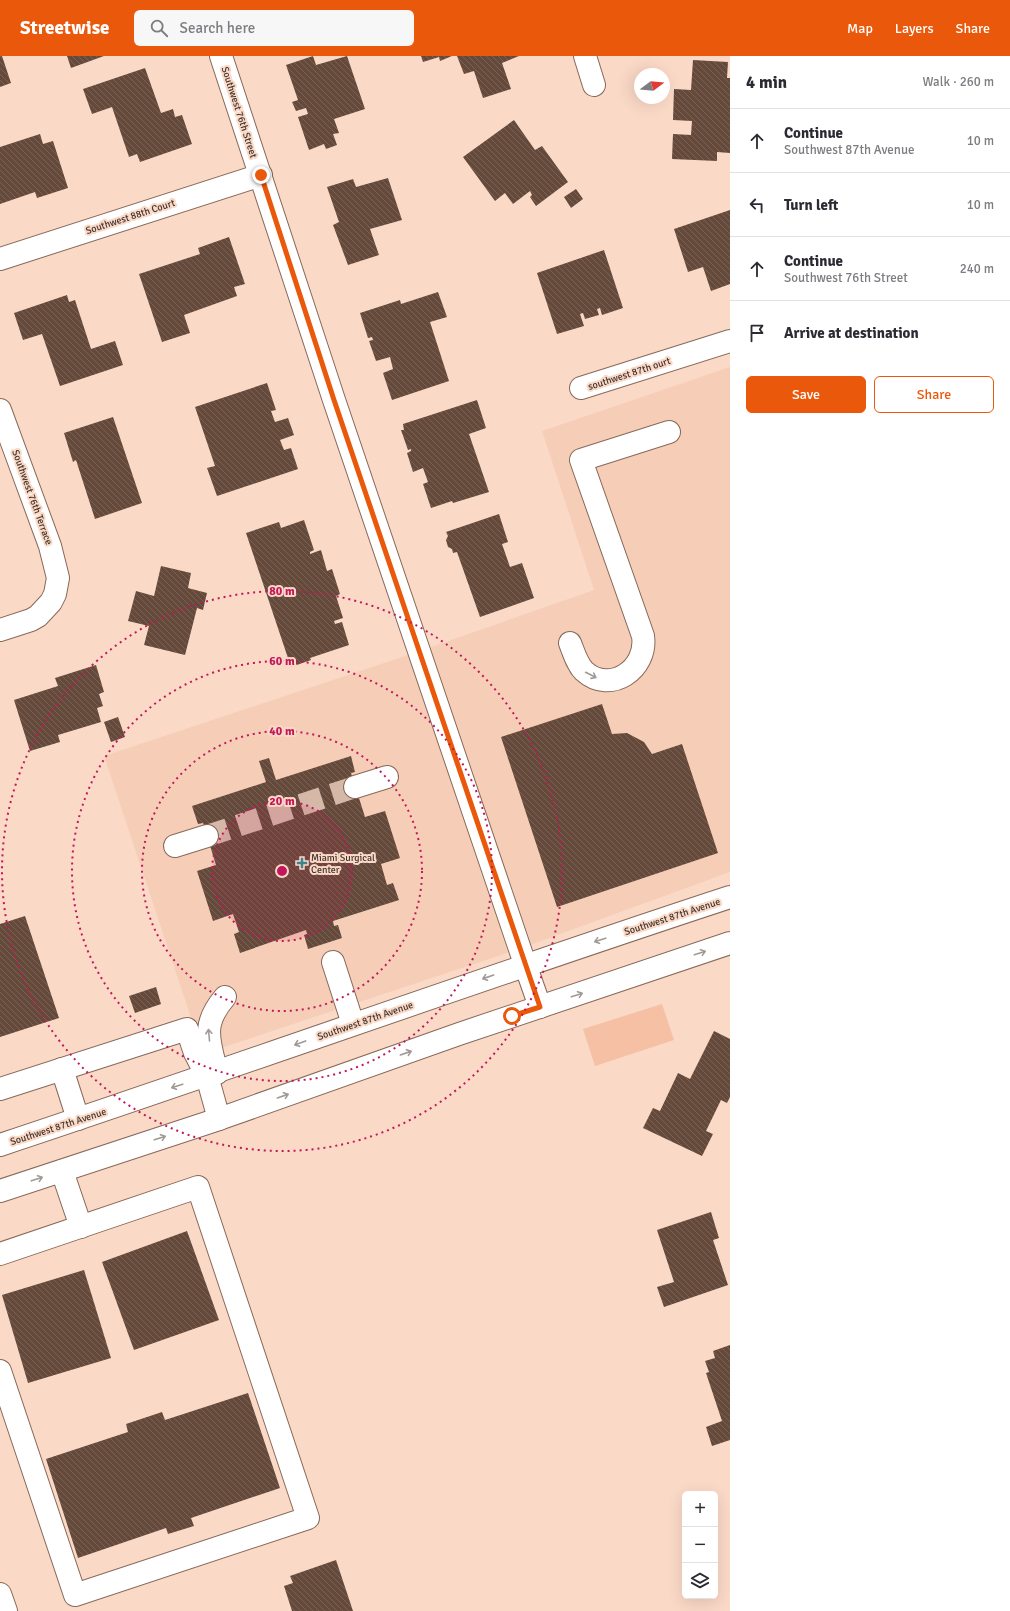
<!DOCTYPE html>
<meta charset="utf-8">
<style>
body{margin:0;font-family:Signika,sans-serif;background:#f7f7f7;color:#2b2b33}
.controls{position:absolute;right:12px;bottom:12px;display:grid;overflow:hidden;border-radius:6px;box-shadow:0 4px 16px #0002}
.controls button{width:36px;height:36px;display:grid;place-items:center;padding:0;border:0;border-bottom:1px solid #e1e1e2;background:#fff;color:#2b2b33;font:20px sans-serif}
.compass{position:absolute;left:634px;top:12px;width:36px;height:36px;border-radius:50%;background:#fff;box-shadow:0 4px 16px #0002;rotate:74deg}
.stop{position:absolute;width:12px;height:12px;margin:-9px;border:3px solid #ea580c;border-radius:50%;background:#fff}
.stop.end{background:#ea580c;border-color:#fff;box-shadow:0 1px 4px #0008}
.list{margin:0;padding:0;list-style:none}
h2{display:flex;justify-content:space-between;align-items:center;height:52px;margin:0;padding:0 16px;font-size:17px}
h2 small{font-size:13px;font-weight:400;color:#7c7c81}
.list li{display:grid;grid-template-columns:26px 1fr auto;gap:12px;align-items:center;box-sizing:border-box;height:64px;padding:0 16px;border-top:1px solid #e1e1e2}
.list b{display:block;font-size:15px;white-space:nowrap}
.list p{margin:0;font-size:13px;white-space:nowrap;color:#7c7c81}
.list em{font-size:13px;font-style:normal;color:#7c7c81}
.actions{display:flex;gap:8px;padding:12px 16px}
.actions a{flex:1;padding:9px 0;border:1px solid #ea580c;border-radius:6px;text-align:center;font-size:14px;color:#ea580c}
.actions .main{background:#ea580c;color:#fff}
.icon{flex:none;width:22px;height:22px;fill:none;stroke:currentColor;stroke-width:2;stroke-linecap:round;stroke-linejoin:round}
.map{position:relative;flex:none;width:730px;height:1555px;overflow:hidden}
header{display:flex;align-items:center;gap:24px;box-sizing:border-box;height:56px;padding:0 20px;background:#ea580c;color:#fff}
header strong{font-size:19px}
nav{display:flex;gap:22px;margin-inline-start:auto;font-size:14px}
.search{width:280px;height:36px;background:#f7f7f7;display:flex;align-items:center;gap:10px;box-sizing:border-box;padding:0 14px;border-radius:6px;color:#7c7c81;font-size:15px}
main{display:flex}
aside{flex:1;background:#fff}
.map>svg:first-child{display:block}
.built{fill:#f6ceb7}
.garden{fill:#f5c0a3}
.building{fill:url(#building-back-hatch)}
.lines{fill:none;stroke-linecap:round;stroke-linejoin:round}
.minor-tunnel{stroke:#d6b8a8;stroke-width:22;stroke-dasharray:22 11;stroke-linecap:butt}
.minor-casing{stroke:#876959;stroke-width:24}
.major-casing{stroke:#876959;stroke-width:24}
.minor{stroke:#fff;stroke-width:22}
.major{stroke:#fff;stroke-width:22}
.oneway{stroke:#a09a96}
.route{stroke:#ea580c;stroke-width:5}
.ring{fill:none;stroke:#c2185b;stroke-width:2;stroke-dasharray:2 4}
.poi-dot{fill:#3d848d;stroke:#fbd9c7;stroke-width:1.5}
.labels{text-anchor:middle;stroke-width:4;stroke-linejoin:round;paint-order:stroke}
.street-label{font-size:10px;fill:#41342d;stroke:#fbd9c7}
.poi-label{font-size:10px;fill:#41342d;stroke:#fbd9c7;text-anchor:start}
.centre{fill:#c2185b;stroke:#fbd9c7;stroke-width:2}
.ring-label{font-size:12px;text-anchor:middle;font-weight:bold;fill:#c2185b;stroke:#fbd9c7;stroke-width:4;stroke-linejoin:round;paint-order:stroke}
</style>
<header>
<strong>Streetwise</strong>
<div class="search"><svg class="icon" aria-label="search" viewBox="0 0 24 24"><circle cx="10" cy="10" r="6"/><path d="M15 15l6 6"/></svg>Search here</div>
<nav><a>Map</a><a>Layers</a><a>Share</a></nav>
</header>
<main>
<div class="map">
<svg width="730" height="1555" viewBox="0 0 730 1555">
<defs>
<pattern id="building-back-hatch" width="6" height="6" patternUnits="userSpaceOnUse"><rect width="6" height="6" fill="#65493a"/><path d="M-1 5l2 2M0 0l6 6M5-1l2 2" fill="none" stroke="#786155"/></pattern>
</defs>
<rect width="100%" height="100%" fill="#fbd9c7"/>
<path class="built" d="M730 311V816L519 893 203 998 104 700 417 596 594 534 542 375Z"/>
<path class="garden" d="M662 948 674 984 595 1010 583 973Z"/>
<g class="building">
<path d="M0 0H2L11 27 0 31Z"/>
<path d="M67 0H104L71 12Z"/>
<path d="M313 0 316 9 347 0 365 53 334 63 339 77 333 78 337 89 326 93 324 88 309 94 298 61 308 58 306 52 296 55 292 46 298 44 286 9Z"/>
<path d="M421 0H452L440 5 439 1 423 6Z"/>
<path d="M457 0H519L502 7 511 33 483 42 474 15 464 18Z"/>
<path d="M693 4 728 6 727 22H730V97L717 96V105L672 103 673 78 691 79 692 65 673 64 674 33 691 34Z"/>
<path d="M145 12 161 57 173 53 175 61 182 59 192 88 140 106 137 98 129 101 112 51 92 58 83 33Z"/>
<path d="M514 64 535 94 542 90 568 126 536 150 530 141 532 139 530 135 513 148 505 137 495 145 463 101Z"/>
<path d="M40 78 43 88 53 85 68 132 37 142 35 136 0 148V91Z"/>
<path d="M388 122 402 164 370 173 379 199 348 209 333 169 339 166 327 131 353 123 356 131Z"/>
<path d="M576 133 583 143 571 152 564 141Z"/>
<path d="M730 154V228L711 235 703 211 688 216 674 173Z"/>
<path d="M229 181 245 228 234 231 237 240 184 259 190 277 162 286 139 218 200 198 198 192Z"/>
<path d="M604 194 623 252 602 259 600 252 597 253 599 259 585 263 583 257 580 258 584 270 557 278 537 217Z"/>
<path d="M438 236 447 261 430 266 449 325 392 344 383 317 393 313 390 301 376 305 369 285 373 284 372 281 368 282 360 257 400 244 401 248Z"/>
<path d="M67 239 69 246 75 244 91 293 115 285 123 309 60 330 42 278 23 284 14 257Z"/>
<path d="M267 327 276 354 271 355 275 366 288 362 294 379 280 384 284 394 291 392 298 413 217 440 207 412 215 410 195 351Z"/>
<path d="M477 344 486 372 469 378 489 436 453 447 452 445 431 452 423 428 428 426 423 412 413 416 407 397 411 395V393L408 394 401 374H404L403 368Z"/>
<path d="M113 361 142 447 95 463 76 404 73 406 64 377Z"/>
<path d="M499 458 508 486 502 488 510 511 522 507 534 542 480 561 457 496 453 497 452 493 448 491 446 484 448 480 446 476Z"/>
<path d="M304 464 314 494 310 496V498L321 494 327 515 332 513 340 538 336 540 343 562 334 565 335 568 342 566 349 589 310 602 311 604 291 611 246 477 279 466 281 472Z"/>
<path d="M161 510 191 517 188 532 207 537 203 554 197 552 185 599 144 589 149 570 128 565 136 535 154 540Z"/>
<path d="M96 609 104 636 99 638 103 650 97 652 101 666 58 679 60 686 30 695 14 644 58 630 55 622Z"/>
<path d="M602 648 612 678 627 677 644 686 652 698 682 688 718 797 557 851 501 681Z"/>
<path d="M118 661 125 681 111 686 104 666Z"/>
<path d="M351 700 355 716 351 717 365 761 385 755 400 802 381 808 387 829 393 827 399 844 333 865 334 870 338 869 342 882 308 893 304 879 307 878 306 874 240 897 234 878 239 876 233 858 213 865 197 815 216 809 203 767 198 768 192 750 266 726 259 705 269 702 276 724Z"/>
<path d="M25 860 59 962 0 981V868Z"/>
<path d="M156 931 161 948 135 957 129 940Z"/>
<path d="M714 975 730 983V1041L727 1047 721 1044 706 1075 713 1078 702 1100 643 1072 653 1052 660 1055 678 1017 690 1023Z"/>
<path d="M711 1156 719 1182 713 1184 728 1229 664 1251 657 1231 674 1226 657 1174Z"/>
<path d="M187 1175 219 1264 134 1294 102 1206Z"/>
<path d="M84 1214 111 1302 28 1327 2 1239Z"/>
<path d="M730 1289V1384L712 1390 706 1371 722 1365 706 1317 709 1316 705 1305 715 1302 713 1295Z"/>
<path d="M248 1337 280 1432 191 1462 194 1470 168 1478 166 1472 78 1502 46 1403 128 1376 126 1368 162 1356 165 1364Z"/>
<path d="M336 1504 353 1555H292L284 1530 293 1527 290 1520Z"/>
</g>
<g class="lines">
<path class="minor-tunnel" d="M207 780 355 731"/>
<defs>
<g id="minor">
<path d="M221 0 334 344 525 908"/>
<path d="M585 0 594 29"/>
<path d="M0 203 261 119"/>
<path d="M581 332 730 285"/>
<path d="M0 354 50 490 58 522 55 538 51 546 38 560 31 564 0 574"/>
<path d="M570 587C574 597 577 608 584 615 610 639 648 613 643 580L581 404 669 376"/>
<path d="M355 731 387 721"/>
<path d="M175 790 207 780"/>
<path d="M333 906 353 968"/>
<path d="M62 1013 78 1063"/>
<path d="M217 1017C209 984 201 969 225 941"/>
<path d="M0 1033 187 973 195 997 207 1020"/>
<path d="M62 1115 81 1171"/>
<path d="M0 1198 198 1131 308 1462 75 1539 0 1315"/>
<path d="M0 1538 6 1555"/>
</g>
<g id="major">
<path d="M525 908 540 951"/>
<path d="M207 1020 219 1063"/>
<path d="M0 1089C244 1008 486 921 730 841"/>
<path d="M0 1135 219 1063 459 978 730 887"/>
</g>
</defs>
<use href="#minor" class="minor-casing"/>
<use href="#major" class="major-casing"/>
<use href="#minor" class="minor"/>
<use href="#major" class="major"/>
</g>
<defs><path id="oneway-shaft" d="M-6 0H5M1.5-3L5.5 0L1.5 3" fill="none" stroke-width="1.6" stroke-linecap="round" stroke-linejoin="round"/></defs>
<g class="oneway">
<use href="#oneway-shaft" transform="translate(591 619) rotate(27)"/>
<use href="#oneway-shaft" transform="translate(600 884) rotate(162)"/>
<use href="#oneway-shaft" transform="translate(700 897) rotate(-18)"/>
<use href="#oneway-shaft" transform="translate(488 921) rotate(161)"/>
<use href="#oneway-shaft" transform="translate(577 939) rotate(-18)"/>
<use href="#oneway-shaft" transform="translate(209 979) rotate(-95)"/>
<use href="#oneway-shaft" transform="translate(300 987) rotate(160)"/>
<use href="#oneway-shaft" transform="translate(406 997) rotate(-19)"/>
<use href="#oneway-shaft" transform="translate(177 1030) rotate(162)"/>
<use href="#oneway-shaft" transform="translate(283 1040) rotate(-19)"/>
<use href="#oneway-shaft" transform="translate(160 1082) rotate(-18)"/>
<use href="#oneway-shaft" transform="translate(37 1123) rotate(-18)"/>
</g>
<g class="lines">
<path class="route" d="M261 119 334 344 540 951 512 960"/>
</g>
<circle cx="282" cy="815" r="70" fill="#c2185b" fill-opacity=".12"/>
<g class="ring">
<circle cx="282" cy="815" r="70"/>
<circle cx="282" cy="815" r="140"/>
<circle cx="282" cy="815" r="210"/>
<circle cx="282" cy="815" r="280"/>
</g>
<path class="poi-dot" d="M300 801h4v4h4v4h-4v4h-4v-4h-4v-4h4z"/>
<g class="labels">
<g class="street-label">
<text transform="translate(240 56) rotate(72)" y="4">Southwest 76th Street</text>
<text transform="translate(130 160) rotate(-18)" y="4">Southwest 88th Court</text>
<text transform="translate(629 317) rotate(-18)" y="4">southwest 87th ourt</text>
<text transform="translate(33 441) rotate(70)" y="4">Southwest 76th Terrace</text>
<text transform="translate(672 860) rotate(-18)" y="4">Southwest 87th Avenue</text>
<text transform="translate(365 964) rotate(-19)" y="4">Southwest 87th Avenue</text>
<text transform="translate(58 1070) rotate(-18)" y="4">Southwest 87th Avenue</text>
</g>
<g class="poi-label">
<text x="311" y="805">Miami Surgical<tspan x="311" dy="12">Center</tspan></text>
</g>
</g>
<circle cx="282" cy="815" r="6" class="centre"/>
<g class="ring-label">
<text x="282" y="539">80 m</text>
<text x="282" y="609">60 m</text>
<text x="282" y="679">40 m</text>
<text x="282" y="749">20 m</text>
</g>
</svg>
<div class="controls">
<button>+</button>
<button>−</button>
<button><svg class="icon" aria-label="layers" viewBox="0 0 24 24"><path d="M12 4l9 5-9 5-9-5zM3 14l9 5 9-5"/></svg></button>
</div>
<svg class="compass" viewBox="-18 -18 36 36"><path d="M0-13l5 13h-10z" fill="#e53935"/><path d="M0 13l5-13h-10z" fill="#7c7c81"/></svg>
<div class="stop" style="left:512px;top:960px"></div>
<div class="stop end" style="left:261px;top:119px"></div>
</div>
<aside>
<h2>4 min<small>Walk · 260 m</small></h2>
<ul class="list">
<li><svg class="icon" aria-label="ahead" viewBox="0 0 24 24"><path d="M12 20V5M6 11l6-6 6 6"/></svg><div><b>Continue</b><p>Southwest 87th Avenue</p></div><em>10 m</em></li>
<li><svg class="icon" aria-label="left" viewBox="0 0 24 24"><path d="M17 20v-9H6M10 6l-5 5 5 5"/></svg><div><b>Turn left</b></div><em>10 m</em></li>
<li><svg class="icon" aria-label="ahead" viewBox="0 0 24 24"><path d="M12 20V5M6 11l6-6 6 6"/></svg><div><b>Continue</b><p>Southwest 76th Street</p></div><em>240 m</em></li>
<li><svg class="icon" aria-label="arrive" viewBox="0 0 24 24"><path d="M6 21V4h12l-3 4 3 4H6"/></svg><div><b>Arrive at destination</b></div></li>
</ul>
<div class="actions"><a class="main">Save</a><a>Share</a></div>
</aside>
</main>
